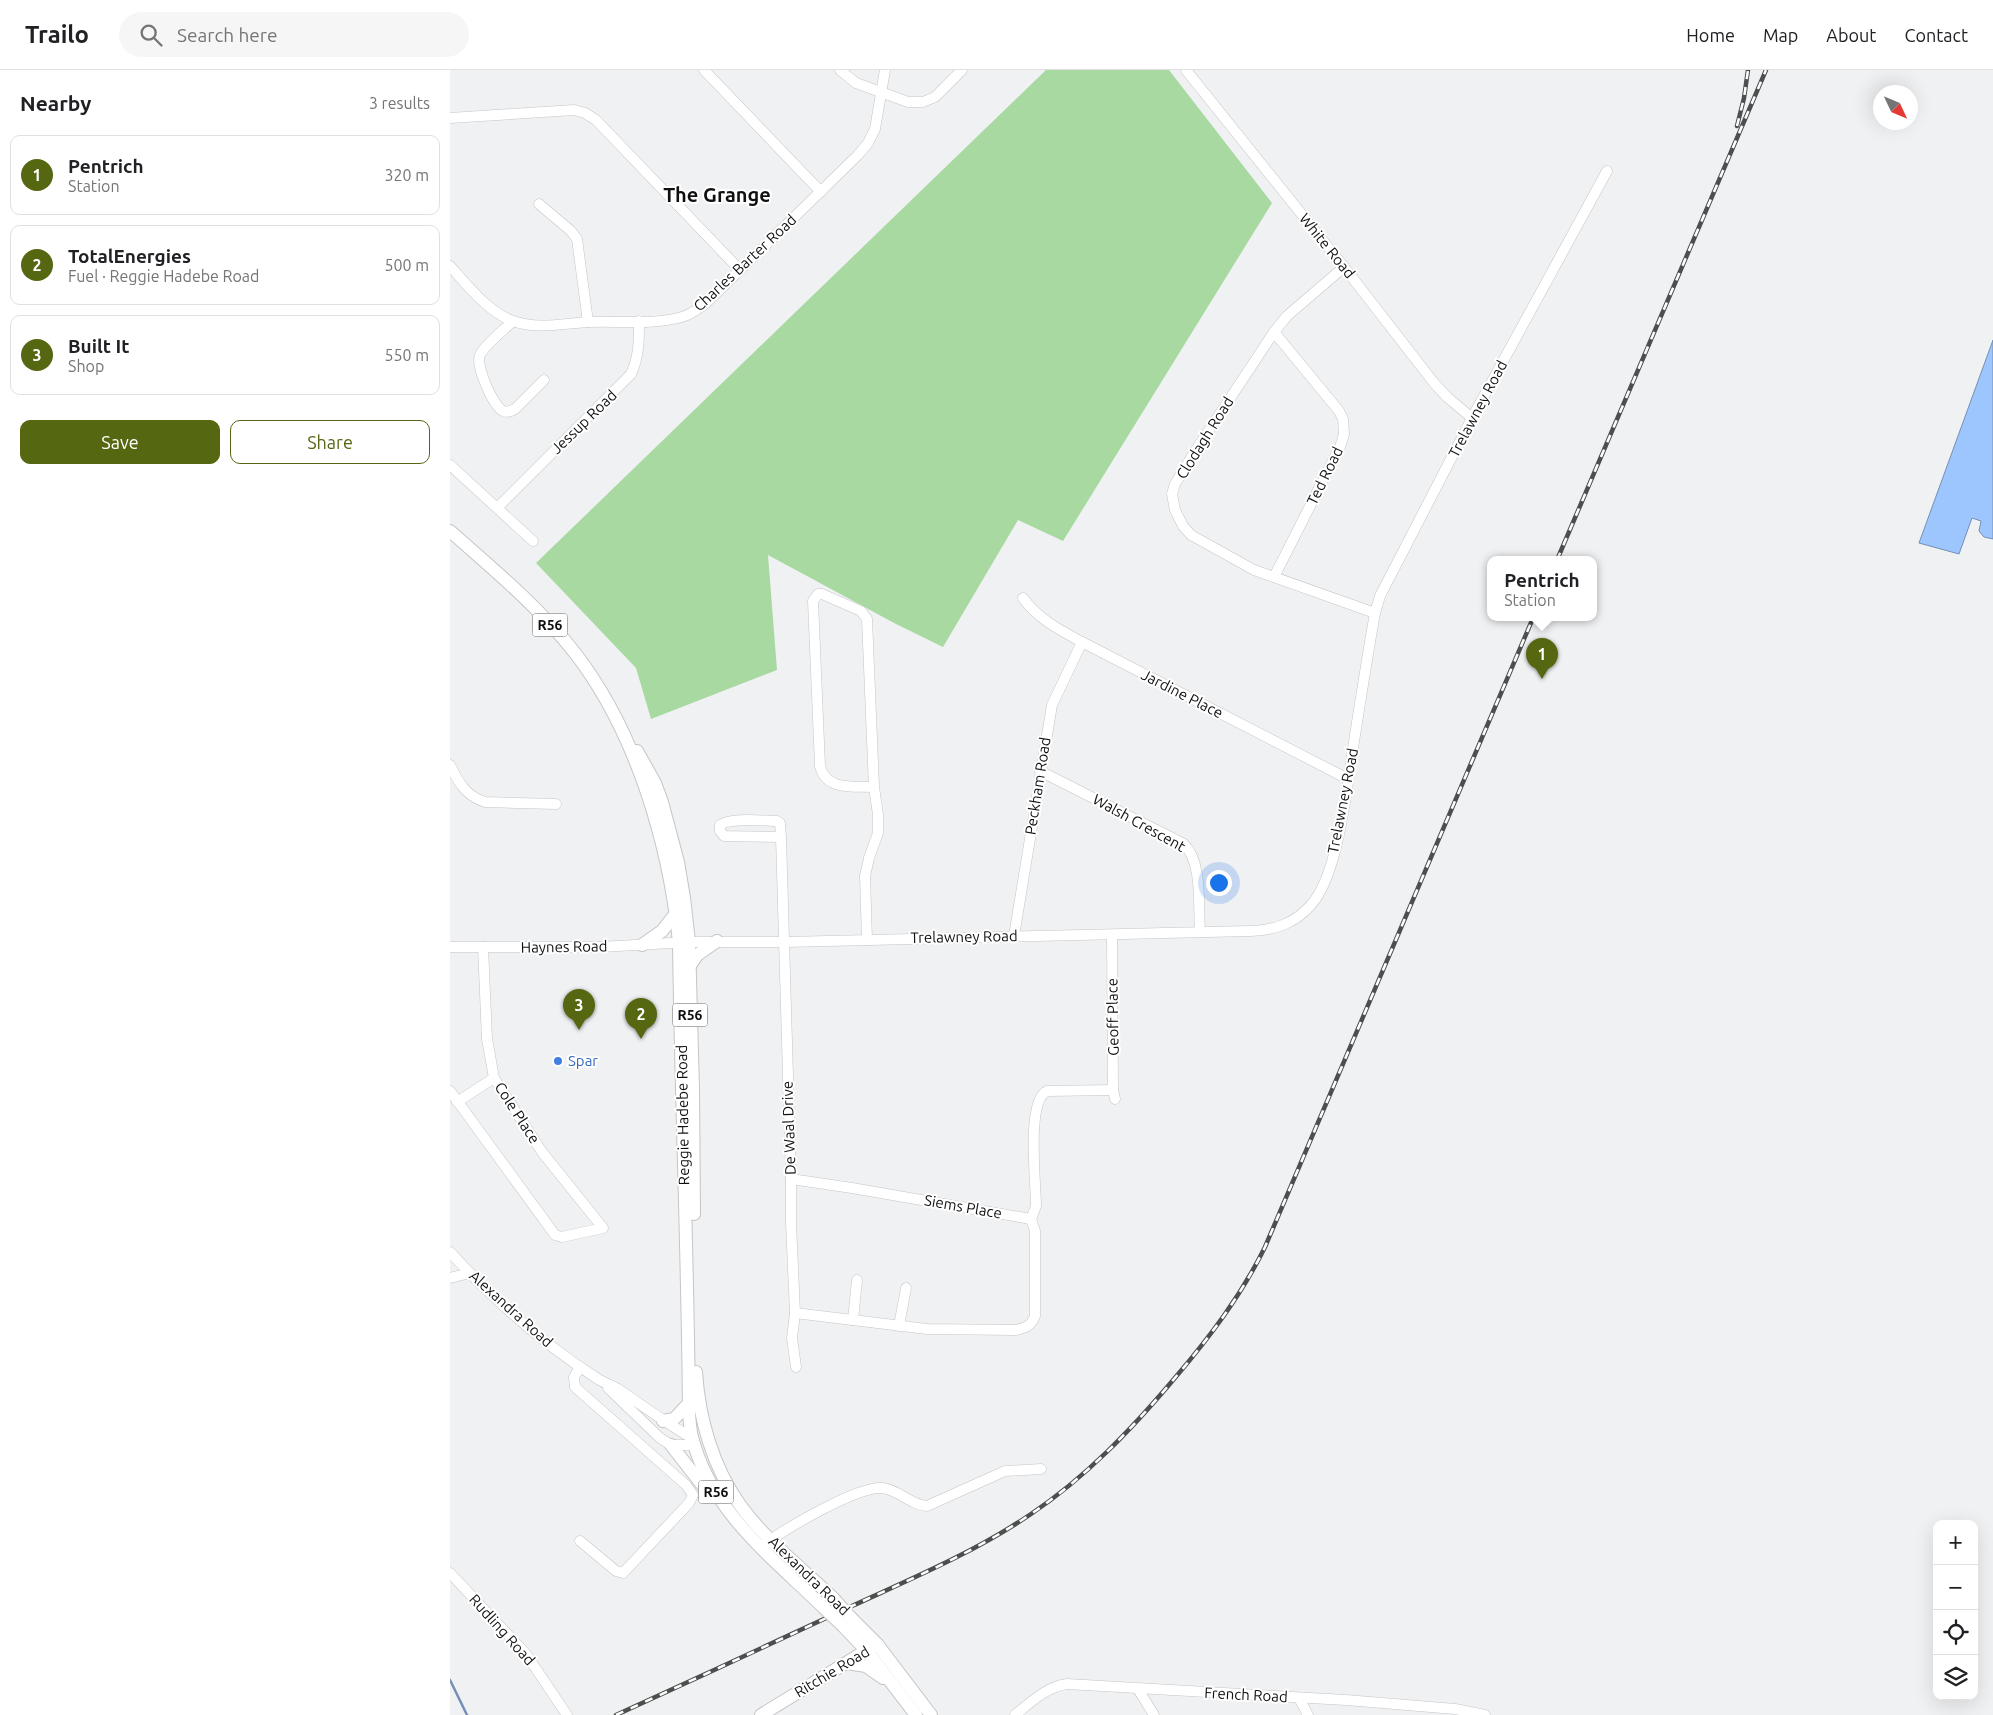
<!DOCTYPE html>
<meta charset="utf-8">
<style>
body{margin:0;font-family:Ubuntu,sans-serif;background:#f6f6f6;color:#202124}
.controls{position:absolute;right:15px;bottom:15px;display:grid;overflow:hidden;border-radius:10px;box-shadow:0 5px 20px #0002}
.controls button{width:45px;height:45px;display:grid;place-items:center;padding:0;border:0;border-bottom:1px solid #e0e0e0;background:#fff;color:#202124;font:25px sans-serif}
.compass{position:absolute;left:1423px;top:15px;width:45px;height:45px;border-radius:50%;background:#fff;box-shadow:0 5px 20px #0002;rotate:134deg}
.you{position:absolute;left:768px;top:812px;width:18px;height:18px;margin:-12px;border:4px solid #fff;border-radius:50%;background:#1a73e8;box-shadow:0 0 0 8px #1a73e833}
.badge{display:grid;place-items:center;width:32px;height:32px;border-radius:50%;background:#566712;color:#fff;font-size:16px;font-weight:700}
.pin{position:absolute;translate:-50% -41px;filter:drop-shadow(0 1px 2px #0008)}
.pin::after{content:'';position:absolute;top:26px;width:18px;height:15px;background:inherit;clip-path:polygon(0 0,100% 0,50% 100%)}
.popup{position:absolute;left:1037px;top:486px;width:110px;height:65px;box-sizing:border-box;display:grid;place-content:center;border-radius:10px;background:#fff;filter:drop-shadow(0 1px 4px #0005);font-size:16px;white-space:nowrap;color:#757577}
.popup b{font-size:19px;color:#202124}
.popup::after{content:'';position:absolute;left:50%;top:100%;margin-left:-10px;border:10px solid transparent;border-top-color:#fff}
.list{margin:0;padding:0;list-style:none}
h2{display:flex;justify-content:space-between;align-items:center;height:65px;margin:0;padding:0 20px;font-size:21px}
h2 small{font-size:16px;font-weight:400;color:#757577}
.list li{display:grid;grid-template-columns:32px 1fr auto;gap:15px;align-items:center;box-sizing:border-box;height:80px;margin:0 10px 10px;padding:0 10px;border:1px solid #e0e0e0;border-radius:10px}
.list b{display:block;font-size:19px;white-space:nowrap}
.list p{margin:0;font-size:16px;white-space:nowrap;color:#757577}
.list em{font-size:16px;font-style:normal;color:#757577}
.actions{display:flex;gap:10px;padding:15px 20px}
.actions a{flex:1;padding:11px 0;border:1px solid #566712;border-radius:10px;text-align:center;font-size:18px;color:#566712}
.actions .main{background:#566712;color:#fff}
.icon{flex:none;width:28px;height:28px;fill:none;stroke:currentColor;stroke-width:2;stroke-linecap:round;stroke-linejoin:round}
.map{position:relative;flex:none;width:1543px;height:1645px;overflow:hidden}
header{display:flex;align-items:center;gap:30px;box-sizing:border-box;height:70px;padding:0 25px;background:#fff;border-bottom:1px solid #e0e0e0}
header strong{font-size:24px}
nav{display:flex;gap:28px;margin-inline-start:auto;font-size:18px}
.search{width:350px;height:45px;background:#f6f6f6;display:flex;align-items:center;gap:12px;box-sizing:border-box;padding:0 18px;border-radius:28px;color:#757577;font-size:19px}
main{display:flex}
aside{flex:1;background:#fff}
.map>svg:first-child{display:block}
.green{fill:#a8d9a1}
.water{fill:#9dc6fe;stroke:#738fb7}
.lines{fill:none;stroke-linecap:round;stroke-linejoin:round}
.stream{stroke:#738fb7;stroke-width:2.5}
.minor-casing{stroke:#c5c5c7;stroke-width:11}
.major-casing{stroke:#c5c5c7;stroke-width:14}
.minor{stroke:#fff;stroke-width:10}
.major{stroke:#fff;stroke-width:12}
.rail-casing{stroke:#4d4e4e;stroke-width:4.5}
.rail{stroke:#fff;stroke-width:2.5;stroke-dasharray:8;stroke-linecap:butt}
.major-bridge-casing{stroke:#c5c5c7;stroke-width:14;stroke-linecap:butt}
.major-bridge{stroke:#fff;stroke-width:12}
.shop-dot{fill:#3f7fe0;stroke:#fff;stroke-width:2}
.labels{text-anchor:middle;stroke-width:4;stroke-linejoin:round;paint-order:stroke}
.shield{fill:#fff;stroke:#585858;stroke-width:1}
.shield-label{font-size:14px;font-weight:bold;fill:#101010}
.street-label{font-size:15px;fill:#101010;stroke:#fff}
.shop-label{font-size:15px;fill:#366cbe;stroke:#fff;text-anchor:start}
.district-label{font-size:20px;font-weight:bold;fill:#101010;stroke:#fff}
</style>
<header>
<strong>Trailo</strong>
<div class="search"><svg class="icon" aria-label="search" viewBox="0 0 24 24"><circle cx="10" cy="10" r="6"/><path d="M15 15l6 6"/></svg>Search here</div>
<nav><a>Home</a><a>Map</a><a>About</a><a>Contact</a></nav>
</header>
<main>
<aside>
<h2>Nearby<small>3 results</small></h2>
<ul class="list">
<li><span class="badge">1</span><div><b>Pentrich</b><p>Station</p></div><em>320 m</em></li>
<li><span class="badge">2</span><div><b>TotalEnergies</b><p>Fuel · Reggie Hadebe Road</p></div><em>500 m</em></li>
<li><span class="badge">3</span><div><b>Built It</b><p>Shop</p></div><em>550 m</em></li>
</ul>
<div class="actions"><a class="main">Save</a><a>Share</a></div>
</aside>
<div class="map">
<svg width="1543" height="1645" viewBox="0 0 1543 1645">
<rect width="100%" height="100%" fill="#f0f1f3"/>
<path class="green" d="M596 0H719L822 133 613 471 568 450 493 577 446 554 318 485 327 600 201 649 186 598 86 493Z"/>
<path class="water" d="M1543 270V469L1534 467 1529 461 1531 451 1522 448 1509 484 1469 473Z"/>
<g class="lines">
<path class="stream" d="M0 1610 17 1645"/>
<defs>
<g id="minor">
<path d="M254 0 371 122"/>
<path d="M390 0 406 13 458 32H473L485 27 512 0"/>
<path d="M736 0 894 197 984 313 997 327 1022 348"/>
<path d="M0 48 124 40 135 43 146 50 290 200"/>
<path d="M89 134 121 161 127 169 138 252"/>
<path d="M0 196C17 215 38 242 63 251 87 260 116 253 140 252 170 251 202 255 232 247 240 245 248 239 255 234L408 85 418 73 425 59 435 0"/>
<path d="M894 197 837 246 824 262 744 383 725 414 722 424 725 440 733 456 741 465 804 500 925 543"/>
<path d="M63 251C54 260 35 274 30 285 25 295 43 336 53 341 58 343 61 341 65 339L94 310"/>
<path d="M0 395 83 471"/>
<path d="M48 437 181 304C189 287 189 271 189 251"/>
<path d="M824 507 890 377 894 364 893 349 889 341 824 262"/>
<path d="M573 528C588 549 610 560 632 572L898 709"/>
<path d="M0 695C8 712 16 726 35 732L106 734"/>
<path d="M590 701 734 774C753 793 748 836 750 862"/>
<path d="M331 767 274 766 270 761V755C280 747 314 751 327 751L330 753 331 767 341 1109V1153L345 1243 342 1268 346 1297"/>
<path d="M662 865 663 1020 665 1029"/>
<path d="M564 866 602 635 632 572"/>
<path d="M417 870 415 806 419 788 428 763V745L424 717 417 549 411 541 372 524H368L363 531 370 696C376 721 403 716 424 717"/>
<path d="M0 877H150L239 872H335L800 861C825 860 844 854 861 835 888 805 897 718 903 678 910 633 917 588 925 543L930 526 1022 348 1157 101"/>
<path d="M0 1021 105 1165 112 1167 153 1158 92 1082 44 1008 37 969 33 877"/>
<path d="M7 1032 44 1008"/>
<path d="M341 1109 402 1118 581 1149"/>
<path d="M581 1149 586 1136C586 1113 576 1031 597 1021L663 1020"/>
<path d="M0 1182C44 1230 93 1274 148 1309 154 1313 162 1315 168 1319 193 1336 216 1353 242 1368"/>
<path d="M0 1208 20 1203"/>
<path d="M345 1243 477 1259 566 1260C577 1257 581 1256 585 1246V1161L581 1149"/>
<path d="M403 1250 407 1210"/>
<path d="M449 1256 456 1218"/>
<path d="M130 1297 124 1307 125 1317 236 1415 243 1425 239 1433 173 1503 166 1501 130 1471"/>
<path d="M158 1318 210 1368 221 1375H245"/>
<path d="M315 1474C335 1459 407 1416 432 1418 448 1419 460 1435 477 1436L555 1401 591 1399"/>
<path d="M0 1503 76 1584 117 1645"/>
<path d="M688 1619 704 1645"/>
<path d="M849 1628 858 1645"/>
<path d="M565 1645C581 1632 596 1617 617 1614L896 1630 1005 1639 1035 1645"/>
</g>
<g id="major">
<path d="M0 461C43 499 89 537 125 583 186 662 219 773 229 872 231 1030 238 1187 239 1345 240 1352 240 1360 242 1367 261 1442 322 1487 374 1538"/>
<path d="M187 681 205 713 212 732 228 792 234 828 239 872 243 1019 244 1144"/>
<path d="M192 875 212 861 226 843"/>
<path d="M239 897 247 885 267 871"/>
<path d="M246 1302C249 1349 263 1397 290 1435 315 1470 352 1498 383 1528"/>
<path d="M213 1351 224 1349 239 1333"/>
<path d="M221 1375 261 1426"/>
<path d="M403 1550 427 1574 481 1645"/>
<path d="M393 1556 417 1581 466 1645"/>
<path d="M397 1593 416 1596 433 1608"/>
<path d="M311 1645 427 1574"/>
</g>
</defs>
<use href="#minor" class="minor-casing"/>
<use href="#major" class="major-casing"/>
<use href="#minor" class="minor"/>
<use href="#major" class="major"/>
<defs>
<g id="rail">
<path d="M1287 56 1294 28 1298 0"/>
<path d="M1107 490 1316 0"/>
<path d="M166 1645C245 1609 323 1573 402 1536 463 1508 525 1482 581 1444 636 1407 681 1360 724 1309 759 1268 791 1226 815 1177L1083 548"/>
</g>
</defs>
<use href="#rail" class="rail-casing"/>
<use href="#rail" class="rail"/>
<defs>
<g id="major-bridge">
<path d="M383 1528 403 1550"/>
<path d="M374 1538 393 1556"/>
</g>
</defs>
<use href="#major-bridge" class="major-bridge-casing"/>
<use href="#major-bridge" class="major-bridge"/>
</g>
<circle class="shop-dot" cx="108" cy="991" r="5"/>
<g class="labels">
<g class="shield">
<rect x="82.5" y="543.5" width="35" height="23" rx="4"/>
<rect x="222.5" y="933.5" width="35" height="23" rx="4"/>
<rect x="248.5" y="1410.5" width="35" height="23" rx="4"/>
</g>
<g class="shield-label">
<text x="100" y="560">R56</text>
<text x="240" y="950">R56</text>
<text x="266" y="1427">R56</text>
</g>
<g class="street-label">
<text transform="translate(877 176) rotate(51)" y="5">White Road</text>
<text transform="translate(295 193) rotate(-43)" y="5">Charles Barter Road</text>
<text transform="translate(1028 339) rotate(-62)" y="5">Trelawney Road</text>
<text transform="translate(134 352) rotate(-44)" y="5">Jessup Road</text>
<text transform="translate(755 368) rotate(-58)" y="5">Clodagh Road</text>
<text transform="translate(875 406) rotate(-64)" y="5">Ted Road</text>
<text transform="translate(732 624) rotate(27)" y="5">Jardine Place</text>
<text transform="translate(588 716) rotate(-81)" y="5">Peckham Road</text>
<text transform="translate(893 731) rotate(-79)" y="5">Trelawney Road</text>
<text transform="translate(689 753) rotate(29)" y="5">Walsh Crescent</text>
<text transform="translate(514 867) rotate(-1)" y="5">Trelawney Road</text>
<text transform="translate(114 877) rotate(-1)" y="5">Haynes Road</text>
<text transform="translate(663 947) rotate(-91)" y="5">Geoff Place</text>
<text transform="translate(67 1043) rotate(57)" y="5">Cole Place</text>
<text transform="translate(233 1045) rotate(-91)" y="5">Reggie Hadebe Road</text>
<text transform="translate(339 1058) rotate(-92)" y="5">De Waal Drive</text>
<text transform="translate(513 1137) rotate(10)" y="5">Siems Place</text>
<text transform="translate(61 1239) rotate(42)" y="5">Alexandra Road</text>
<text transform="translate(359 1506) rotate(44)" y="5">Alexandra Road</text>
<text transform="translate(52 1560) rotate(48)" y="5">Rudling Road</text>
<text transform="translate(382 1602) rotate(-31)" y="5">Ritchie Road</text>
<text transform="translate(796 1625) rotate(3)" y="5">French Road</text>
</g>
<g class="shop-label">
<text x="118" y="996">Spar</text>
</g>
<g class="district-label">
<text x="267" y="132">The Grange</text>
</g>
</g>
</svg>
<div class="controls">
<button>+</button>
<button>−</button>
<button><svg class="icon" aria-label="locate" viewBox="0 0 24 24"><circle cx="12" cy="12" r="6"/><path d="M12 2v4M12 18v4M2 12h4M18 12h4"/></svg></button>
<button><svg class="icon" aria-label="layers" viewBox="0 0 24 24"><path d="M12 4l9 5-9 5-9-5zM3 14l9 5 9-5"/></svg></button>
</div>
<svg class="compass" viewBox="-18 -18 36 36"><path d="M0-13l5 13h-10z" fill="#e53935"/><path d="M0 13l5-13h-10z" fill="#757577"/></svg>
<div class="you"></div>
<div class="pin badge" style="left:1092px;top:609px">1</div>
<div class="popup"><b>Pentrich</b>Station</div>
<div class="pin badge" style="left:191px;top:969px">2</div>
<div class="pin badge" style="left:129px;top:960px">3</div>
</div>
</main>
